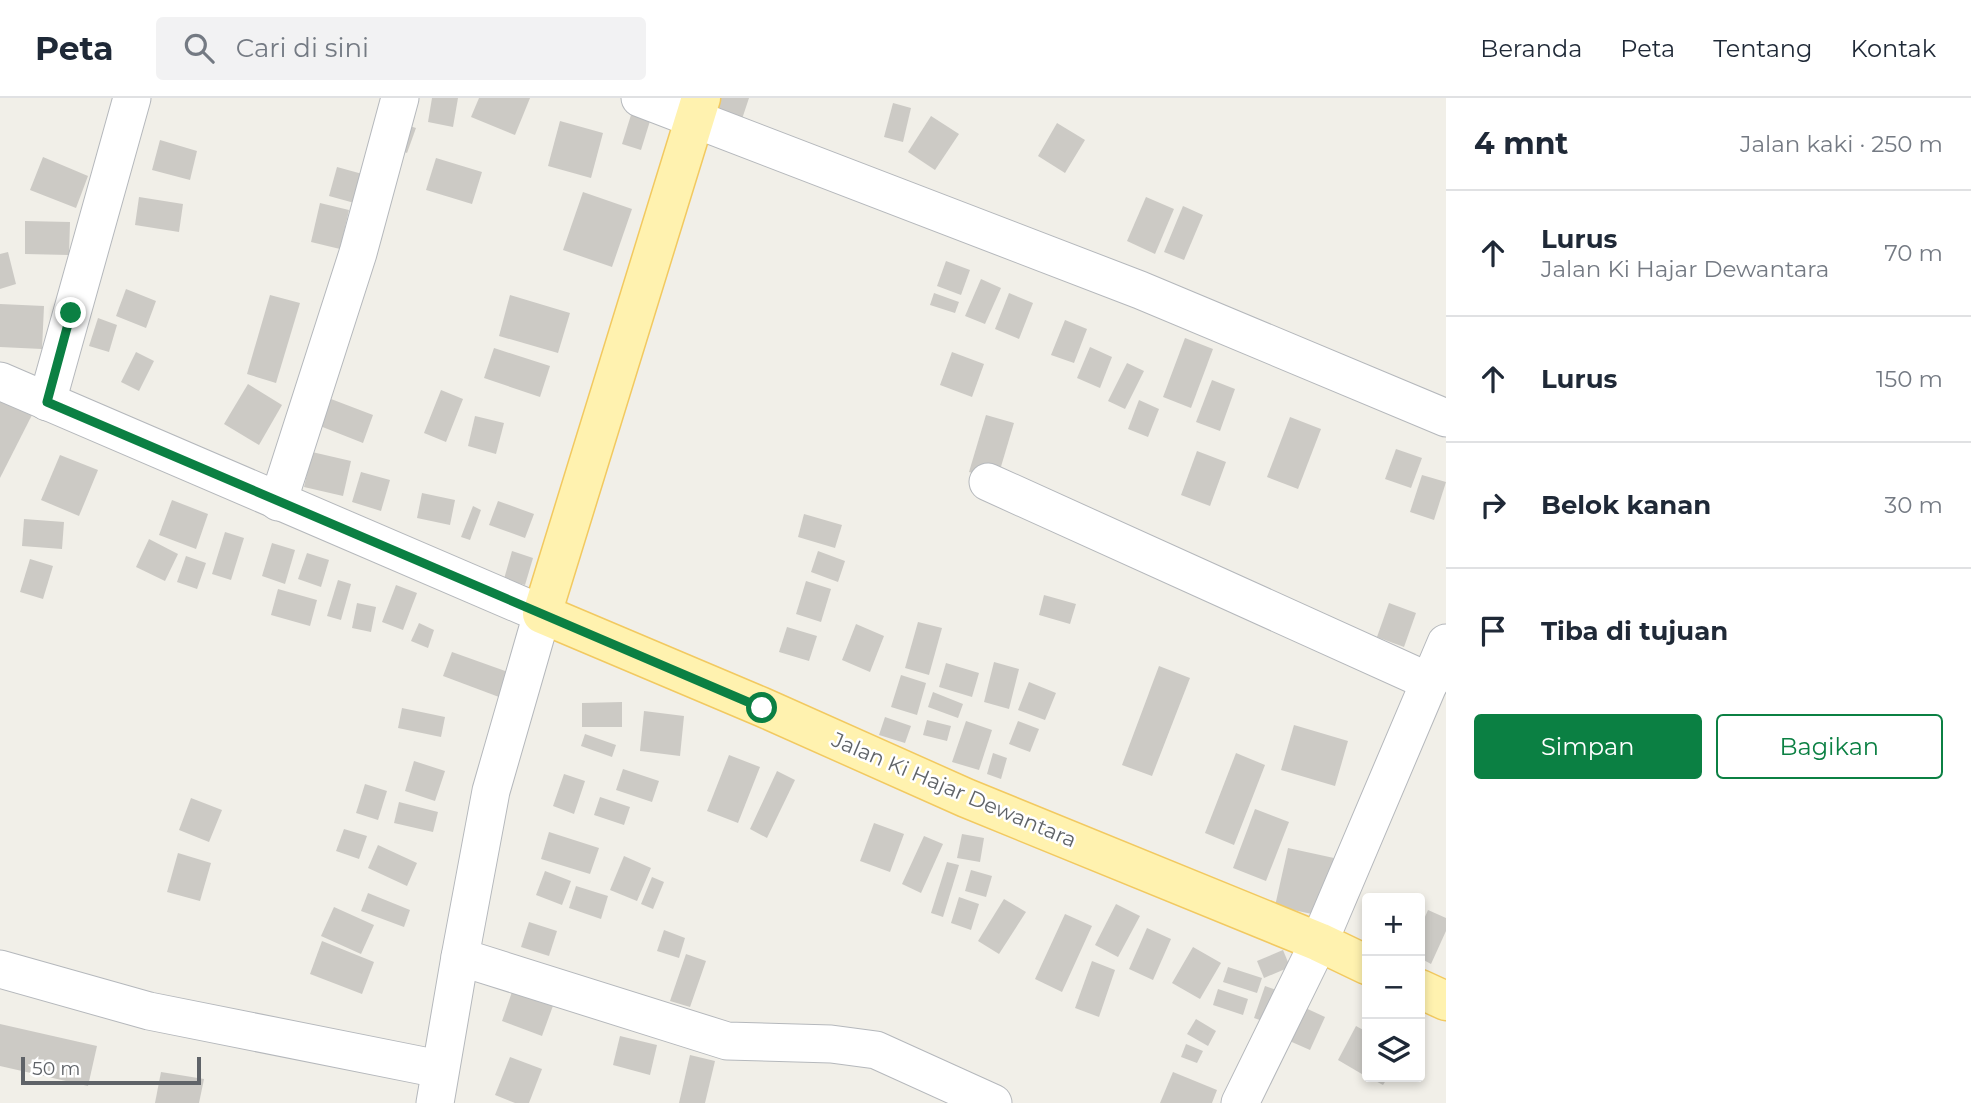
<!DOCTYPE html>
<html lang="id">
<meta charset="utf-8">
<style>
body{margin:0;font-family:Montserrat,sans-serif;background:#f2f2f3;color:#1f2937}
.controls{position:absolute;right:21px;bottom:21px;display:grid;overflow:hidden;border-radius:7px;box-shadow:0 4px 10px #0003}
.controls button{width:63px;height:63px;display:grid;place-items:center;padding:0;border:0;border-bottom:2px solid #e0e1e3;background:#fff;color:#1f2937;font:35px sans-serif}
.scale{position:absolute;left:21px;bottom:18px;width:180px;box-sizing:border-box;padding-left:7px;border:4px solid #5f6368;border-top:0;font-size:19px;line-height:24px;white-space:nowrap;color:#5f6368;-webkit-text-stroke:5px #fff;paint-order:stroke}
.stop{position:absolute;width:21px;height:21px;margin:-16px;border:5px solid #0b8043;border-radius:50%;background:#fff}
.stop.end{background:#0b8043;border-color:#fff;box-shadow:0 2px 7px #0008}
.list{margin:0;padding:0;list-style:none}
h2{display:flex;justify-content:space-between;align-items:center;height:91px;margin:0;padding:0 28px;font-size:30px}
h2 small{font-size:23px;font-weight:400;color:#747a83}
.list li{display:grid;grid-template-columns:46px 1fr auto;gap:21px;align-items:center;box-sizing:border-box;height:126px;padding:0 28px;border-top:2px solid #e0e1e3}
.list b{display:block;font-size:26px;white-space:nowrap}
.list p{margin:0;font-size:23px;white-space:nowrap;color:#747a83}
.list em{font-size:23px;font-style:normal;color:#747a83}
.actions{display:flex;gap:14px;padding:21px 28px}
.actions a{flex:1;padding:16px 0;border:2px solid #0b8043;border-radius:7px;text-align:center;font-size:24px;color:#0b8043}
.actions .main{background:#0b8043;color:#fff}
.icon{flex:none;width:38px;height:38px;fill:none;stroke:currentColor;stroke-width:2;stroke-linecap:round;stroke-linejoin:round}
.map{position:relative;flex:none;width:1446px;height:1005px;overflow:hidden}
header{display:flex;align-items:center;gap:42px;box-sizing:border-box;height:98px;padding:0 35px;background:#fff;border-bottom:2px solid #e0e1e3}
header strong{font-size:33px}
nav{display:flex;gap:38px;margin-inline-start:auto;font-size:24px}
.search{width:490px;height:63px;background:#f2f2f3;display:flex;align-items:center;gap:18px;box-sizing:border-box;padding:0 24px;border-radius:7px;color:#747a83;font-size:26px}
main{display:flex}
aside{flex:1;background:#fff}
.map>svg:first-child{display:block}
.building{fill:#cccac5}
.lines{fill:none;stroke-linecap:round;stroke-linejoin:round}
.minor-casing{stroke:#b5b8bc;stroke-width:39}
.major-casing{stroke:#f2c960;stroke-width:41}
.minor{stroke:#fff;stroke-width:37}
.major{stroke:#fff2af;stroke-width:38}
.route{stroke:#0b8043;stroke-width:9}
.labels{text-anchor:middle;stroke-width:5;stroke-linejoin:round;paint-order:stroke}
.street-label{font-size:21px;fill:#5f6368;stroke:#fff}
</style>
<header>
<strong>Peta</strong>
<div class="search"><svg class="icon" aria-label="search" viewBox="0 0 24 24"><circle cx="10" cy="10" r="6"/><path d="M15 15l6 6"/></svg>Cari di sini</div>
<nav><a>Beranda</a><a>Peta</a><a>Tentang</a><a>Kontak</a></nav>
</header>
<main>
<div class="map">
<svg width="1446" height="1005" viewBox="0 0 1446 1005">
<rect width="100%" height="100%" fill="#f1efe8"/>
<g class="building">
<path d="M432 0H458L453 29 428 24Z"/>
<path d="M479 0H530L515 37 471 19Z"/>
<path d="M719 0H749L742 21 715 12Z"/>
<path d="M893 5 911 10 903 44 884 39Z"/>
<path d="M631 17 650 23 641 52 622 46Z"/>
<path d="M931 18 959 36 935 72 908 54Z"/>
<path d="M560 23 603 35 591 80 548 68Z"/>
<path d="M400 25 416 30 407 55 391 49Z"/>
<path d="M1057 25 1085 42 1065 75 1038 58Z"/>
<path d="M160 42 197 53 190 82 152 72Z"/>
<path d="M43 59 88 78 76 110 30 92Z"/>
<path d="M436 60 482 74 472 106 426 92Z"/>
<path d="M337 69 366 77 358 106 329 98Z"/>
<path d="M583 94 632 111 612 169 563 152Z"/>
<path d="M139 99 183 106 179 134 135 127Z"/>
<path d="M1146 99 1174 111 1155 156 1127 143Z"/>
<path d="M320 105 349 112 340 151 311 144Z"/>
<path d="M1183 108 1203 117 1184 162 1164 154Z"/>
<path d="M25 123 70 124 69 157 25 156Z"/>
<path d="M8 154 16 186 0 191V156Z"/>
<path d="M946 163 970 172 961 197 937 188Z"/>
<path d="M981 181 1001 190 985 226 965 218Z"/>
<path d="M126 191 156 203 146 230 116 218Z"/>
<path d="M934 195 959 204 955 215 930 207Z"/>
<path d="M1009 195 1033 205 1019 241 995 231Z"/>
<path d="M270 197 300 205 276 285 247 276Z"/>
<path d="M510 197 570 215 558 255 499 238Z"/>
<path d="M0 206 44 208 42 251 0 249Z"/>
<path d="M98 220 117 227 109 254 89 248Z"/>
<path d="M1065 222 1087 231 1074 265 1051 257Z"/>
<path d="M1185 240 1213 251 1191 310 1163 299Z"/>
<path d="M1090 249 1112 259 1100 290 1077 280Z"/>
<path d="M494 250 550 268 540 299 484 280Z"/>
<path d="M136 254 154 263 139 293 121 284Z"/>
<path d="M952 254 984 266 972 299 940 287Z"/>
<path d="M1127 265 1144 273 1125 311 1108 303Z"/>
<path d="M1212 282 1235 291 1220 333 1196 324Z"/>
<path d="M248 286 282 307 259 347 224 326Z"/>
<path d="M441 292 463 301 446 344 424 335Z"/>
<path d="M0 300 32 317 0 380Z"/>
<path d="M331 301 373 317 363 345 320 328Z"/>
<path d="M1139 302 1159 311 1148 339 1128 331Z"/>
<path d="M986 317 1014 325 997 382 969 374Z"/>
<path d="M475 318 504 325 496 356 468 348Z"/>
<path d="M1290 319 1321 331 1298 391 1267 379Z"/>
<path d="M1396 351 1422 360 1411 390 1385 381Z"/>
<path d="M1197 353 1226 364 1210 408 1181 397Z"/>
<path d="M312 354 351 363 343 398 304 389Z"/>
<path d="M60 357 98 372 79 418 41 402Z"/>
<path d="M361 374 390 382 381 413 352 404Z"/>
<path d="M1422 377 1446 384 1434 422 1410 414Z"/>
<path d="M422 395 455 402 450 427 417 420Z"/>
<path d="M172 402 208 416 196 451 159 437Z"/>
<path d="M498 403 534 416 525 440 489 427Z"/>
<path d="M473 408 481 412 470 442 461 439Z"/>
<path d="M804 416 842 427 835 450 798 439Z"/>
<path d="M24 421 64 424 62 451 22 448Z"/>
<path d="M225 434 244 440 231 482 212 476Z"/>
<path d="M149 441 178 456 165 483 136 469Z"/>
<path d="M272 445 295 452 285 486 262 478Z"/>
<path d="M512 453 533 460 525 487 504 481Z"/>
<path d="M818 453 845 463 838 484 811 474Z"/>
<path d="M307 455 329 462 321 489 298 481Z"/>
<path d="M186 458 206 465 197 491 177 484Z"/>
<path d="M30 461 53 468 43 501 20 494Z"/>
<path d="M338 482 351 486 341 522 327 518Z"/>
<path d="M806 483 831 491 821 524 796 516Z"/>
<path d="M396 487 417 495 403 532 382 524Z"/>
<path d="M278 491 317 502 310 528 271 517Z"/>
<path d="M1044 497 1076 506 1070 526 1039 517Z"/>
<path d="M357 505 376 509 371 534 352 530Z"/>
<path d="M1389 505 1416 515 1404 549 1377 539Z"/>
<path d="M918 524 942 530 929 577 905 570Z"/>
<path d="M419 525 434 532 428 550 411 543Z"/>
<path d="M856 526 884 538 870 574 842 562Z"/>
<path d="M787 529 817 538 809 563 779 554Z"/>
<path d="M452 554 508 574 499 599 443 578Z"/>
<path d="M994 564 1019 571 1009 611 984 604Z"/>
<path d="M946 565 979 575 972 599 939 589Z"/>
<path d="M1159 568 1190 580 1152 678 1122 667Z"/>
<path d="M901 577 926 585 917 617 891 609Z"/>
<path d="M1029 584 1056 595 1045 622 1018 612Z"/>
<path d="M933 594 963 606 958 620 928 609Z"/>
<path d="M622 604V629H582V605Z"/>
<path d="M402 610 445 619 441 639 398 630Z"/>
<path d="M644 613 684 618 680 658 640 653Z"/>
<path d="M885 619 911 628 905 645 879 637Z"/>
<path d="M927 622 951 628 947 643 923 637Z"/>
<path d="M966 623 992 632 979 672 952 664Z"/>
<path d="M1018 623 1039 631 1030 654 1009 646Z"/>
<path d="M1294 627 1348 643 1335 688 1281 672Z"/>
<path d="M585 636 616 647 612 659 581 648Z"/>
<path d="M993 655 1007 660 1001 681 987 676Z"/>
<path d="M1236 655 1265 667 1234 747 1205 735Z"/>
<path d="M729 657 760 669 738 725 707 713Z"/>
<path d="M414 663 445 673 435 703 405 693Z"/>
<path d="M623 671 659 683 652 704 616 692Z"/>
<path d="M777 673 795 682 767 740 750 731Z"/>
<path d="M564 676 585 683 574 716 553 708Z"/>
<path d="M365 686 387 693 378 722 356 715Z"/>
<path d="M600 699 630 709 624 727 594 717Z"/>
<path d="M191 700 222 712 209 744 179 732Z"/>
<path d="M399 704 438 714 433 734 394 725Z"/>
<path d="M1255 711 1289 724 1266 783 1233 770Z"/>
<path d="M874 725 904 736 890 774 860 763Z"/>
<path d="M344 731 367 738 359 761 336 753Z"/>
<path d="M549 734 599 750 590 776 541 761Z"/>
<path d="M962 736 984 740 980 764 957 760Z"/>
<path d="M924 738 943 746 921 795 902 786Z"/>
<path d="M378 747 417 765 407 788 368 770Z"/>
<path d="M1288 750 1334 760 1321 818 1275 808Z"/>
<path d="M178 755 211 765 200 803 167 794Z"/>
<path d="M624 758 651 770 637 803 610 792Z"/>
<path d="M947 764 959 767 943 819 931 815Z"/>
<path d="M971 772 992 778 986 799 965 793Z"/>
<path d="M545 773 571 783 562 807 536 797Z"/>
<path d="M652 779 664 784 653 811 641 806Z"/>
<path d="M576 788 608 798 601 821 569 810Z"/>
<path d="M368 795 410 812 404 829 361 813Z"/>
<path d="M959 799 979 806 971 832 951 825Z"/>
<path d="M1004 801 1026 814 999 856 978 843Z"/>
<path d="M1116 806 1140 818 1118 859 1095 847Z"/>
<path d="M334 809 374 827 361 856 321 838Z"/>
<path d="M1428 812 1446 820V833L1431 866 1420 860V830Z"/>
<path d="M1065 816 1092 828 1062 894 1035 881Z"/>
<path d="M529 824 557 833 549 858 521 849Z"/>
<path d="M1147 830 1171 841 1153 882 1129 871Z"/>
<path d="M664 832 685 840 679 860 657 853Z"/>
<path d="M322 843 374 864 362 896 310 876Z"/>
<path d="M1193 849 1221 865 1200 901 1172 885Z"/>
<path d="M1283 852 1290 869 1264 880 1257 863Z"/>
<path d="M686 856 706 863 690 909 670 903Z"/>
<path d="M1092 863 1115 872 1099 919 1075 910Z"/>
<path d="M1228 869 1262 880 1257 895 1223 884Z"/>
<path d="M1265 888 1285 895 1274 927 1254 920Z"/>
<path d="M513 891 554 905 542 938 502 923Z"/>
<path d="M1218 891 1248 901 1243 917 1213 907Z"/>
<path d="M1299 907 1325 919 1310 952 1285 941Z"/>
<path d="M1196 921 1216 933 1208 948 1187 936Z"/>
<path d="M0 926 97 948 88 988 0 968Z"/>
<path d="M1356 928 1367 934V979L1338 962Z"/>
<path d="M620 938 657 947 650 977 613 967Z"/>
<path d="M1186 946 1203 953 1197 965 1181 959Z"/>
<path d="M690 957 715 963 705 1005H679Z"/>
<path d="M510 959 542 971 529 1005H515L495 997Z"/>
<path d="M161 974 204 981 199 1005H155Z"/>
<path d="M1173 974 1217 992 1212 1005H1160Z"/>
<path d="M1368 979H1388L1383 987Z"/>
</g>
<g class="lines">
<defs>
<g id="minor">
<path d="M640 0 1140 192 1446 320"/>
<path d="M0 283 542 516 491 693 460 859 435 1005"/>
<path d="M47 304 132 0"/>
<path d="M988 384 1430 584"/>
<path d="M278 404 358 155 400 0"/>
<path d="M460 859 727 943 831 946 876 952 993 1005"/>
<path d="M0 871 149 913 439 971"/>
<path d="M1240 1005 1319 844 1446 545"/>
</g>
<g id="major">
<path d="M701 0 542 516 762 609 966 700 1319 844 1367 867"/>
<path d="M1420 891 1446 903"/>
</g>
</defs>
<use href="#minor" class="minor-casing"/>
<use href="#major" class="major-casing"/>
<use href="#minor" class="minor"/>
<use href="#major" class="major"/>
</g>
<g class="lines">
<path class="route" d="M71 215 47 304 762 610"/>
</g>
<g class="labels">
<g class="street-label">
<text transform="translate(954 692) rotate(23)" y="7">Jalan Ki Hajar Dewantara</text>
</g>
</g>
</svg>
<div class="controls">
<button>+</button>
<button>−</button>
<button><svg class="icon" aria-label="layers" viewBox="0 0 24 24"><path d="M12 4l9 5-9 5-9-5zM3 14l9 5 9-5"/></svg></button>
</div>
<div class="scale">50 m</div>
<div class="stop" style="left:762px;top:610px"></div>
<div class="stop end" style="left:71px;top:215px"></div>
</div>
<aside>
<h2>4 mnt<small>Jalan kaki · 250 m</small></h2>
<ul class="list">
<li><svg class="icon" aria-label="ahead" viewBox="0 0 24 24"><path d="M12 20V5M6 11l6-6 6 6"/></svg><div><b>Lurus</b><p>Jalan Ki Hajar Dewantara</p></div><em>70 m</em></li>
<li><svg class="icon" aria-label="ahead" viewBox="0 0 24 24"><path d="M12 20V5M6 11l6-6 6 6"/></svg><div><b>Lurus</b></div><em>150 m</em></li>
<li><svg class="icon" aria-label="right" viewBox="0 0 24 24"><path d="M7 20v-9h11M14 6l5 5-5 5"/></svg><div><b>Belok kanan</b></div><em>30 m</em></li>
<li><svg class="icon" aria-label="arrive" viewBox="0 0 24 24"><path d="M6 21V4h12l-3 4 3 4H6"/></svg><div><b>Tiba di tujuan</b></div></li>
</ul>
<div class="actions"><a class="main">Simpan</a><a>Bagikan</a></div>
</aside>
</main>
